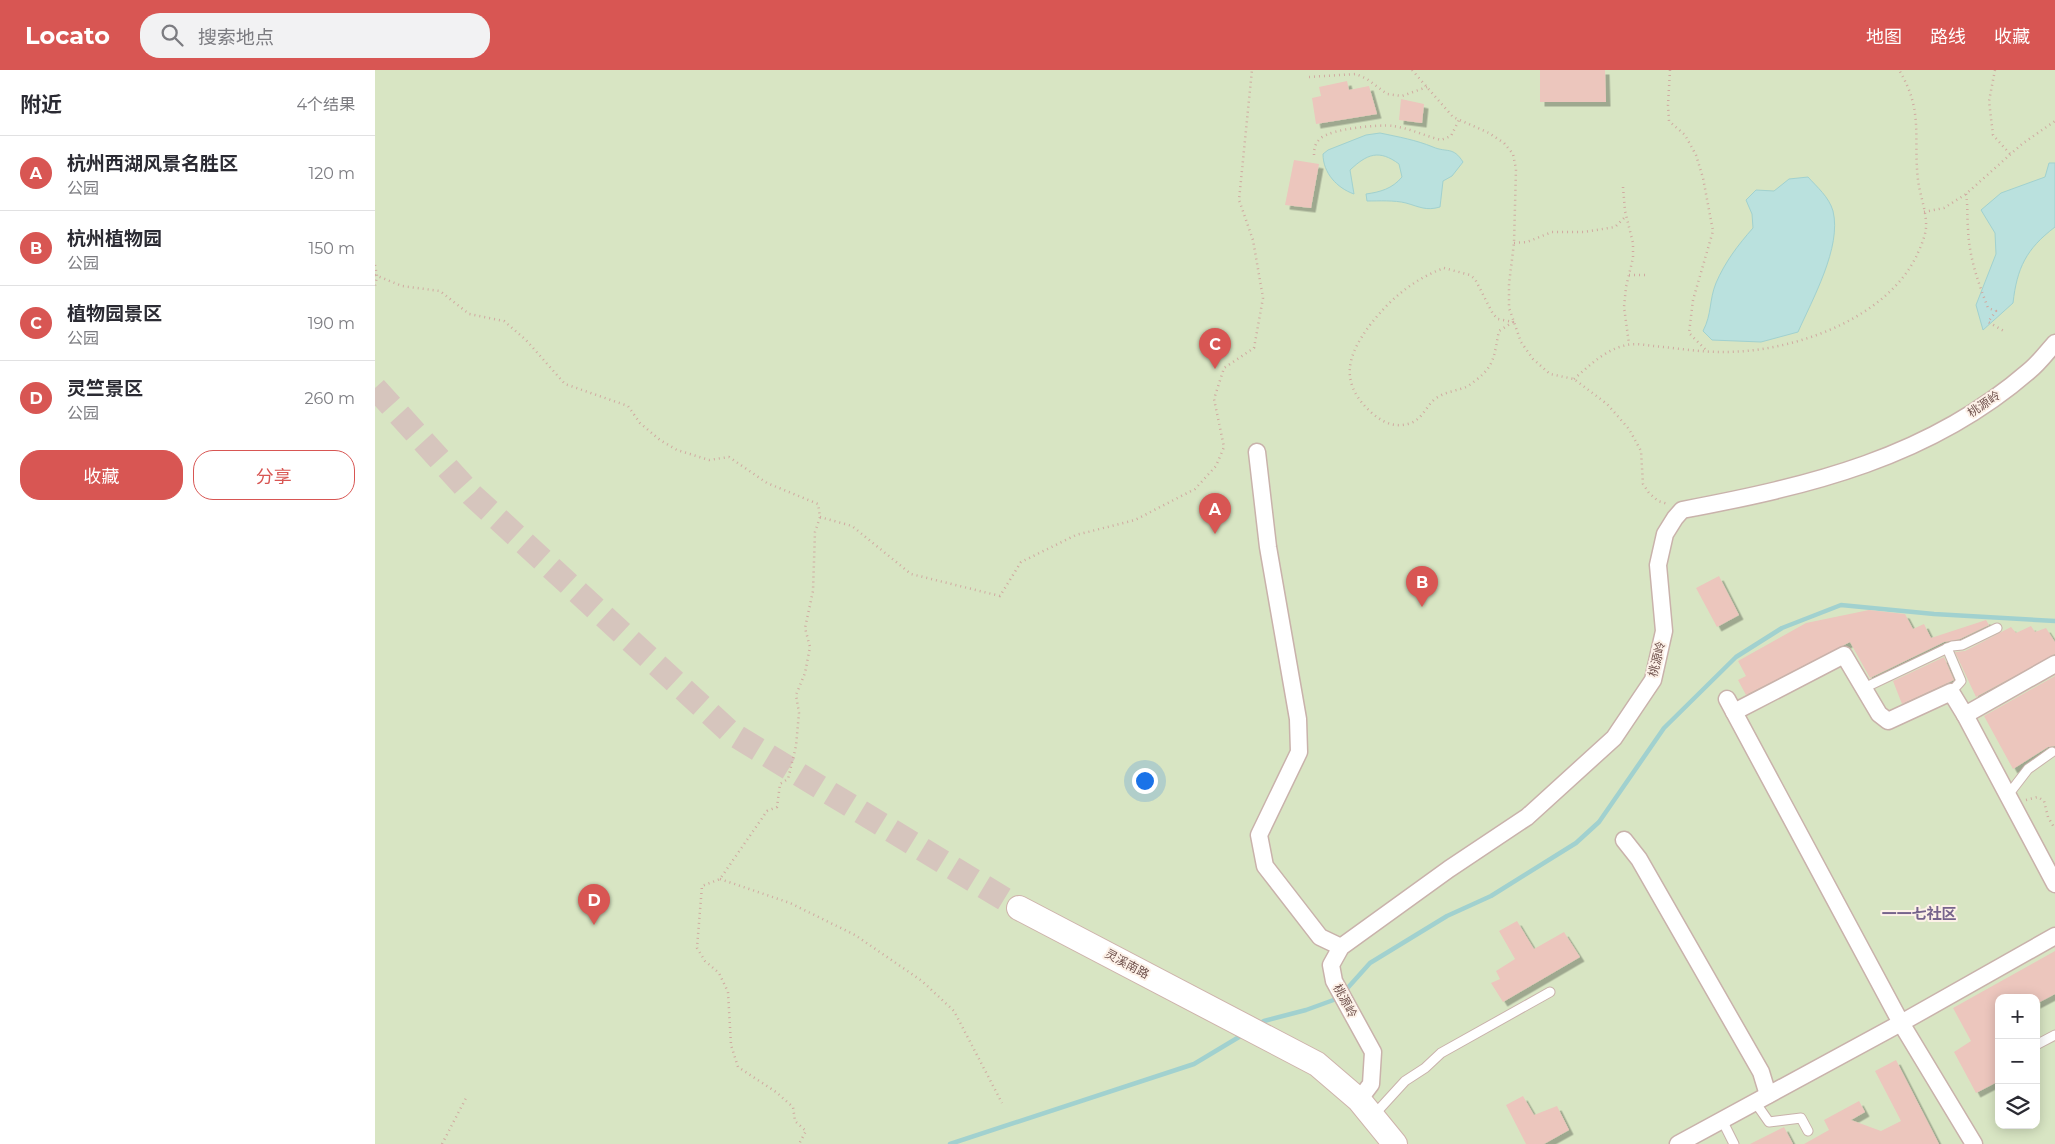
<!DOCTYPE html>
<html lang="zh">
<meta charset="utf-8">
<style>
body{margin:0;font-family:Montserrat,"Noto Sans SC",sans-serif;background:#f2f2f3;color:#2b2b33}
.controls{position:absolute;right:15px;bottom:15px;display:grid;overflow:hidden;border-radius:10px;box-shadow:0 2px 12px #0003}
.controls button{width:45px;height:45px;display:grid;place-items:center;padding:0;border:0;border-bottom:1px solid #e1e1e2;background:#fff;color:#2b2b33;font:25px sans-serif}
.you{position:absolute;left:769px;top:710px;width:18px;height:18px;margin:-12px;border:4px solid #fff;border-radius:50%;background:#1a73e8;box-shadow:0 0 0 8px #1a73e833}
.badge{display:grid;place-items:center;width:32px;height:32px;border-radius:50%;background:#d85653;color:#fff;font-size:16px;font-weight:700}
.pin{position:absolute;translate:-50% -41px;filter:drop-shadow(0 1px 2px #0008)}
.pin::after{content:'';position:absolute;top:26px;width:18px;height:15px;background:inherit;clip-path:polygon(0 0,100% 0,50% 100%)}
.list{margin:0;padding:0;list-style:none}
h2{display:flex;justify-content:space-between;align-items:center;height:65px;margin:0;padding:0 20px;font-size:21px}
h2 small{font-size:16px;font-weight:400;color:#7c7c81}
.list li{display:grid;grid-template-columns:32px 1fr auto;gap:15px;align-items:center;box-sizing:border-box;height:75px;padding:0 20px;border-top:1px solid #e1e1e2}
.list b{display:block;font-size:19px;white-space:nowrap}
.list p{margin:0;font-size:16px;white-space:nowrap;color:#7c7c81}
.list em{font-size:16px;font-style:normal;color:#7c7c81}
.actions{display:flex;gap:10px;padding:15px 20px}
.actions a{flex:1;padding:11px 0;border:1px solid #d85653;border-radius:20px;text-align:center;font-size:18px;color:#d85653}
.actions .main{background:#d85653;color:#fff}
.icon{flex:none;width:28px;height:28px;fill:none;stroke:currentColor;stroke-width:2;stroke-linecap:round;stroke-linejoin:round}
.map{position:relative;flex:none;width:1680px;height:1074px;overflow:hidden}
header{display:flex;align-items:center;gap:30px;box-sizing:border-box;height:70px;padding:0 25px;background:#d85653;color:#fff}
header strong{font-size:24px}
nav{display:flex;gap:28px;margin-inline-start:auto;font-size:18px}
.search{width:350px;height:45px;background:#f2f2f3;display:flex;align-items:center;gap:12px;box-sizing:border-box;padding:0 18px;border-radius:20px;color:#7c7c81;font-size:19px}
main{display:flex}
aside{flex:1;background:#fff}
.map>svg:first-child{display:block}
.green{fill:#d8e5c3;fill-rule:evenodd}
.water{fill:#bae1de;stroke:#a1d1cf}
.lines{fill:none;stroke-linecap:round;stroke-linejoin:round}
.stream{stroke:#a1d1cf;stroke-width:4.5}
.building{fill:#ecc6bd;filter:url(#shadow)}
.secondary-tunnel{stroke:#d6c5bd;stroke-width:24;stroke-dasharray:24 12;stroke-linecap:butt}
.service-casing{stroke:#c9b2ab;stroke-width:11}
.minor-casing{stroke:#c9b2ab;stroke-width:19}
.secondary-casing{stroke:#ceb3ab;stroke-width:26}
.path{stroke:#d0aaa1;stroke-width:2.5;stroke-dasharray:1 4;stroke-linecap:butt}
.service{stroke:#fff;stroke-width:9}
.minor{stroke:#fff;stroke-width:16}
.secondary{stroke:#fff;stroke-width:24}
.labels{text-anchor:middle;stroke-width:4;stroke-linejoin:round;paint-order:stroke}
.street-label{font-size:12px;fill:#6f514c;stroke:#fdf1e8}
.quarter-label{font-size:15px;font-weight:bold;fill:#76648c;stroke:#fdf1e8}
</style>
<header>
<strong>Locato</strong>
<div class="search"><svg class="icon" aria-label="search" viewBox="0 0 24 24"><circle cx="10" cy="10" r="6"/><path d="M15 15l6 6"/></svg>搜索地点</div>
<nav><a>地图</a><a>路线</a><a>收藏</a></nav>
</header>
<main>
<aside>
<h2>附近<small>4个结果</small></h2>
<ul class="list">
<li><span class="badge">A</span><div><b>杭州西湖风景名胜区</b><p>公园</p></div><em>120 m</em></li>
<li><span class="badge">B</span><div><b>杭州植物园</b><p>公园</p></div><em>150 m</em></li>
<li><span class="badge">C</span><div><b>植物园景区</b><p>公园</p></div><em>190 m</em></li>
<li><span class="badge">D</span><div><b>灵竺景区</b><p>公园</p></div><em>260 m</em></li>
</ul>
<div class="actions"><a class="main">收藏</a><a>分享</a></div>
</aside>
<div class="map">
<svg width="1680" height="1074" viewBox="0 0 1680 1074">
<defs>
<filter id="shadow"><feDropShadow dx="4.5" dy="4.5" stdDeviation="0" flood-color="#0004"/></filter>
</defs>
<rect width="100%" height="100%" fill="#f9ece3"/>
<path class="green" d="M0 0H1680V1074H0ZM1624 928H1661V1055H1624Z"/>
<g class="water">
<path d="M1005 63C1024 67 1041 70 1058 77 1072 83 1078 76 1088 92L1077 106 1068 111 1065 137C1051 141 1045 137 1031 133 1019 130 1004 131 992 131L991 124C1005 122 1017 119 1027 107L1024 94C1004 79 992 84 975 100L979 124C962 118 948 103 948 84L953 80 991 65Z"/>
<path d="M1674 93H1680V157C1651 179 1642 198 1638 233L1608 260 1601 235 1621 184 1620 163 1606 140 1626 123 1670 107Z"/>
<path d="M1433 107C1442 117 1454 127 1458 141 1467 177 1437 230 1423 262L1386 272 1337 270 1328 261C1337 244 1334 230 1341 213 1350 192 1363 175 1378 158L1377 144 1371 130 1381 120 1399 121 1414 109Z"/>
</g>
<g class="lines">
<g class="stream">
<path d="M969 922 995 893 1072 846 1116 826 1201 773 1224 752 1289 658 1361 587 1407 558 1466 535 1559 544 1680 551"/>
<path d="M884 954 889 951 931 940 964 928"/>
<path d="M575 1074 819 994 869 964"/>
</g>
</g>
<g class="building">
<path d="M1165 0H1230L1231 32H1165Z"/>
<path d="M972 11 974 20 994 16 1002 44 941 54 937 28 946 26 944 17Z"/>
<path d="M1026 29 1049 34 1047 53 1024 50Z"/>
<path d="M919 90 944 94 936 138 910 135Z"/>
<path d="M1344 506 1364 545 1342 557 1321 518Z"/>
<path d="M1494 540 1530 544 1538 559 1549 554 1556 568 1611 550 1614 555 1585 569 1569 572 1495 608 1475 572 1371 625 1363 610 1371 606 1363 591 1431 553Z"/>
<path d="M1656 556 1660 562 1671 558 1680 572V584L1601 627 1580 582 1590 581 1636 557 1641 563Z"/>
<path d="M1569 587 1579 610 1527 634 1518 611Z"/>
<path d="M1680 606V676L1673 677 1638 699 1609 646Z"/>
<path d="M1142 851 1159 879 1189 862 1205 887 1128 932 1116 913 1125 909 1121 901 1140 889 1124 861Z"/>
<path d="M1680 881V924L1661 934V928H1624V1011L1601 1023 1579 982 1596 971 1578 938Z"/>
<path d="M1521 990 1564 1074H1429L1454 1060 1449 1050 1484 1031 1490 1042 1476 1050 1506 1061 1526 1051 1500 1001Z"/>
<path d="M1148 1026 1159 1045 1182 1036 1194 1060 1169 1074H1151L1131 1035Z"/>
<path d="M1409 1057 1418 1074H1375Z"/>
</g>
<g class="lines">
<path class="secondary-tunnel" d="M0 318 97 425 356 663 644 838"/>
<defs>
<g id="service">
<path d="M1572 578 1586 611 1576 622"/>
<path d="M1489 618 1577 576 1587 575 1622 558"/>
<path d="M1633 725 1653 699 1677 682"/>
<path d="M1661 975 1680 965"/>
<path d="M1380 1032 1394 1052 1426 1048 1433 1061"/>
<path d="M998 1046 1030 1011 1050 998 1066 983 1175 922"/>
<path d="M1347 1050 1359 1074"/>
</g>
<g id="minor">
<path d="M882 382 893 477 923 649 924 682 884 765 890 796 945 867 966 877"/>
<path d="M1352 629 1526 953 1599 1074"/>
<path d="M1359 642 1469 585 1504 644 1513 651 1576 622 1590 645 1680 594"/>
<path d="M1590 645 1680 814"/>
<path d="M1249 770 1264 789 1386 1002 1393 1025"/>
<path d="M984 1030 996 1014 998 982 959 911 956 895 966 877 1074 799 1152 747 1239 668 1278 610 1289 561 1283 495 1290 464 1300 448 1307 440C1434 416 1554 388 1654 301 1664 293 1672 282 1680 273"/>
<path d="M1303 1074 1526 953 1680 866"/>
</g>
<path id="secondary" d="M644 838 942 994 984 1030 1020 1074"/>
</defs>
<use href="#service" class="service-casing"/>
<use href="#minor" class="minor-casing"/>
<use href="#secondary" class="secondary-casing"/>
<g class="path">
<path d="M1037 0 1078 47 1114 63 1129 73 1138 84 1141 99 1139 173 1134 214V238L1146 272 1158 289 1175 304 1199 309 1232 334 1254 359 1266 381 1268 414 1274 423 1283 431 1293 434"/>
<path d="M1295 0 1293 35 1294 51 1310 65 1321 85 1328 108 1338 161 1318 230 1314 263 1332 281"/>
<path d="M1620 0 1614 31 1618 65 1636 85"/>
<path d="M934 7 981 4 992 9 1012 24 1027 26 1052 17"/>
<path d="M939 85C939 78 940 73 946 68 956 59 1004 54 1018 56 1034 58 1050 66 1066 70L1076 66 1084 50"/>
<path d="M1248 117 1250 141 1258 173V188L1251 217 1249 237 1254 274"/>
<path d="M1591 124C1593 136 1592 147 1593 159 1594 187 1603 212 1613 238L1621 241 1613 252 1629 261"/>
<path d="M1549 142 1569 138 1591 124 1647 74 1680 51"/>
<path d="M1139 173 1152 172 1177 162H1209L1240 157 1251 146"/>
<path d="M0 195 2 206 0 216"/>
<path d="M1069 198 1095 205 1100 209 1118 244 1123 249 1138 252 1124 261C1119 283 1121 295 1101 310 1097 313 1093 317 1088 318 1080 321 1071 322 1063 327 1052 333 1049 348 1036 353 1022 358 1010 354 998 344 964 314 971 287 995 255 1015 229 1039 209 1069 198Z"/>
<path d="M0 205 27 216 65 221 94 244 129 251 151 270 190 314 253 336 265 353 285 370 302 380 334 390 354 387 392 413 443 434 445 447 440 462 438 521 430 558 435 577 430 603 421 625 424 643 421 676 413 709 405 714 402 737 392 741 345 809 327 816 322 878 330 891 344 903 353 922 356 975 363 997 401 1022 418 1037 420 1051 431 1061 424 1074"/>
<path d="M1254 205H1271"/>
<path d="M1199 309C1215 295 1231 279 1252 275 1260 273 1270 275 1279 276 1301 278 1324 282 1346 282 1414 283 1509 251 1541 187 1545 178 1550 168 1551 158 1552 142 1545 126 1543 110 1538 67 1549 41 1524 0"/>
<path d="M445 447 477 456 536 504 625 526 646 492 701 465 760 450 820 419 841 396 849 377 839 329 849 298 879 278 888 228 878 170 864 130 877 0"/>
<path d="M1651 730 1663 727 1669 731 1673 747 1680 759"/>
<path d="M345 809 415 833 480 865 547 911 579 941 627 1033"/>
<path d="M67 1074 91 1028"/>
</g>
<use href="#service" class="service"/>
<use href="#minor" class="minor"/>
<use href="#secondary" class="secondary"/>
</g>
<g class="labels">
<g class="street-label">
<text transform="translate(1609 334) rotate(-34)" y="4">桃源岭</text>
<text transform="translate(1282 589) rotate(-76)" y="4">桃源岭</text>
<text transform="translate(752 894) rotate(28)" y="4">灵溪南路</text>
<text transform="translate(970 931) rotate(62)" y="4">桃源岭</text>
</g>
<g class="quarter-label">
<text x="1544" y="849">一一七社区</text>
</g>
</g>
</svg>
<div class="controls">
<button>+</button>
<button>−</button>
<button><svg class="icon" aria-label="layers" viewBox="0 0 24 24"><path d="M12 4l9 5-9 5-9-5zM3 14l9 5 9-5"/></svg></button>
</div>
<div class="you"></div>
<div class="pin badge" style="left:840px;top:464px">A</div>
<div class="pin badge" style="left:1047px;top:537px">B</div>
<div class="pin badge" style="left:840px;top:299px">C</div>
<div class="pin badge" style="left:219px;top:855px">D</div>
</div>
</main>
